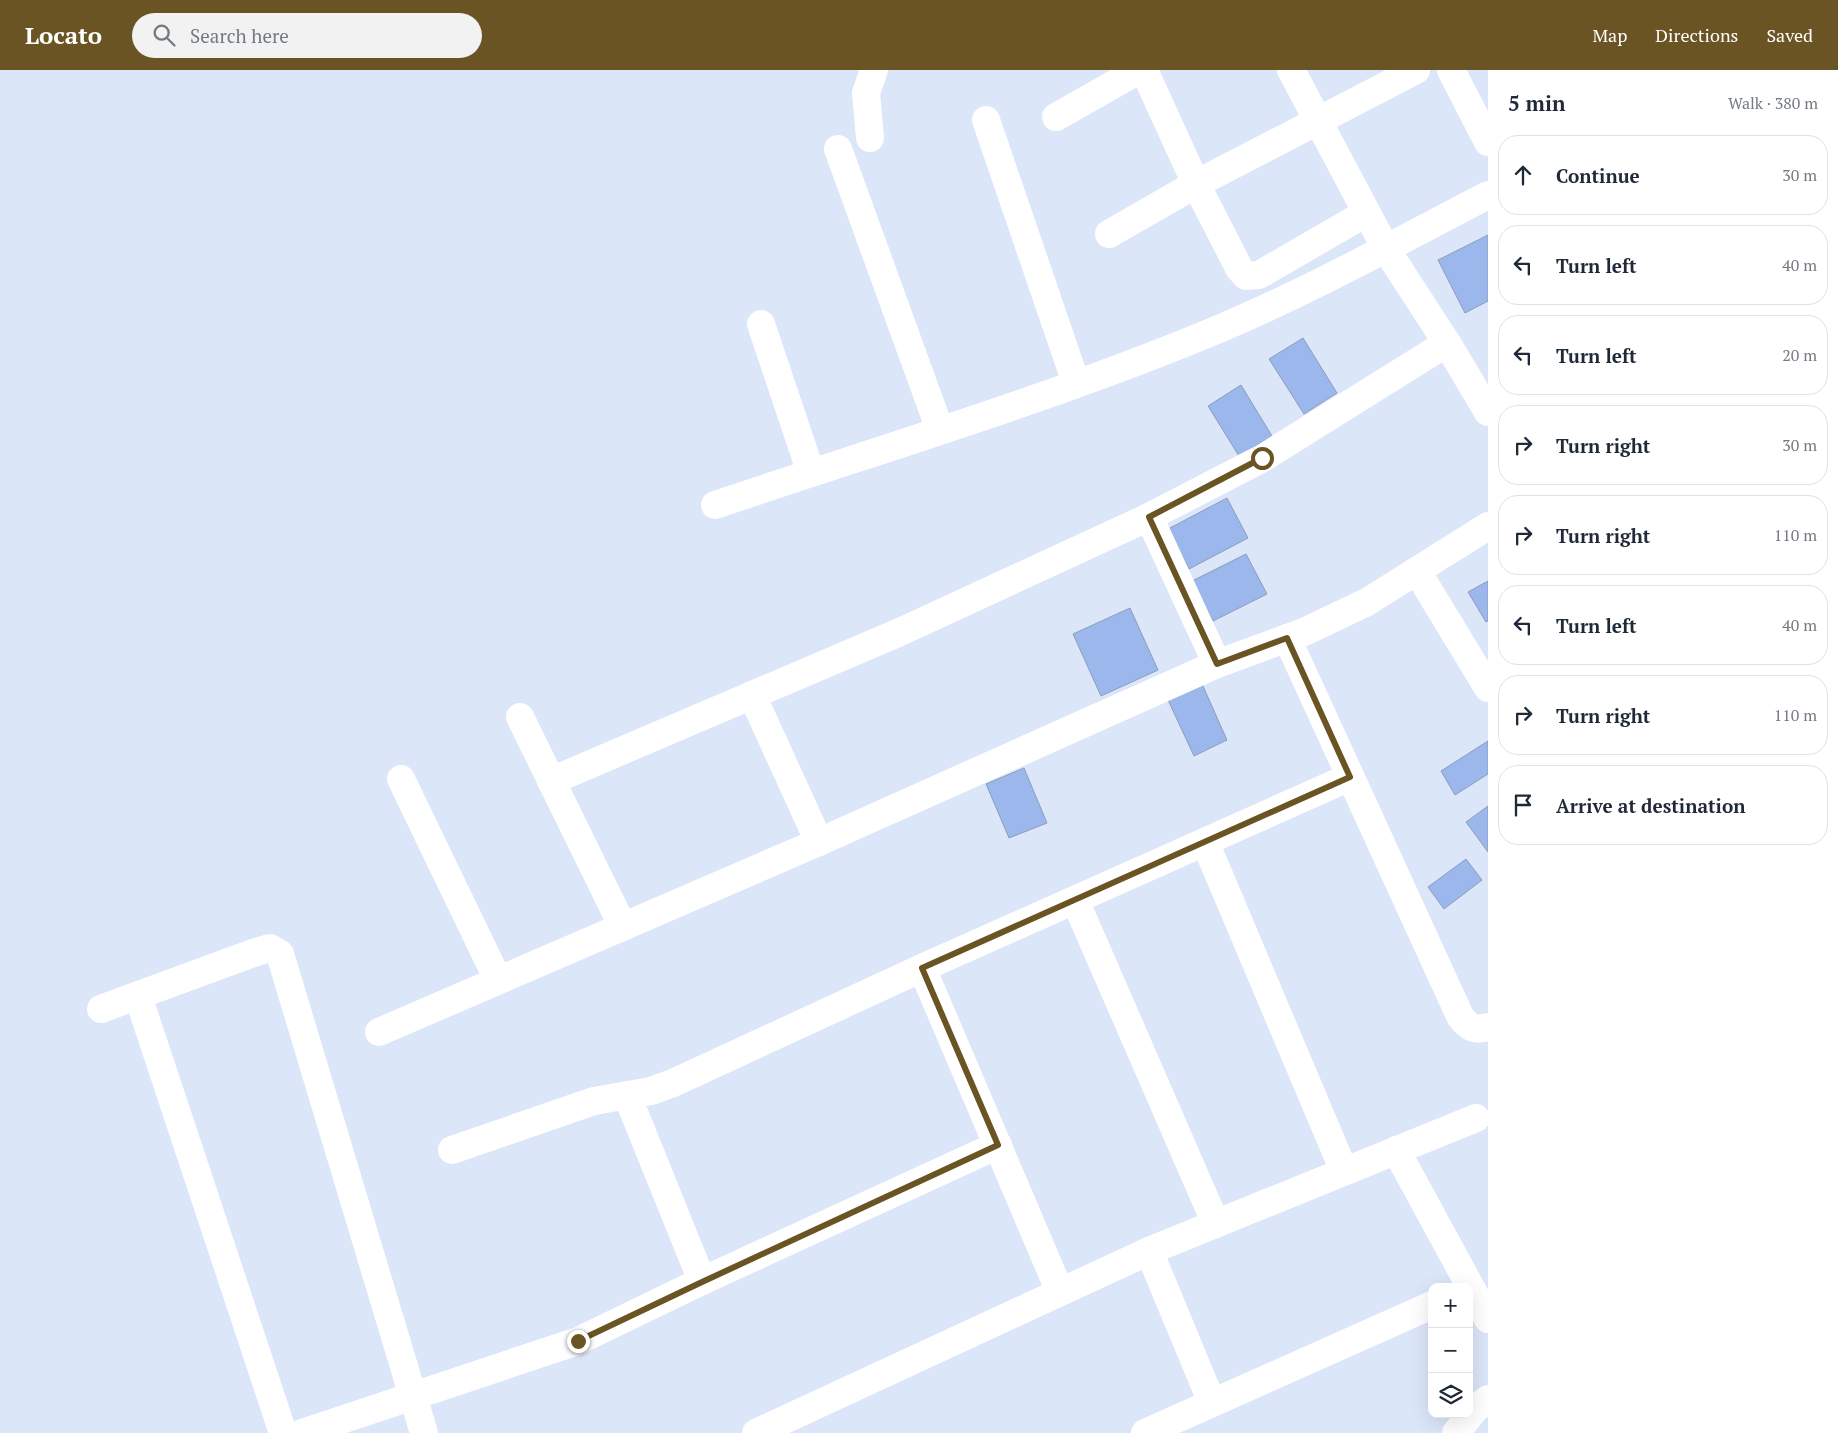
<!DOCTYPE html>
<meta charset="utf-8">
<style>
body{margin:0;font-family:"PT Serif",serif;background:#f2f2f3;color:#1f2937}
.controls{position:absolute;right:15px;bottom:15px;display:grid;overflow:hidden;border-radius:10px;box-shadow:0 5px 20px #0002}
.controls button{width:45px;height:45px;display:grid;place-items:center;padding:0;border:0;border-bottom:1px solid #e0e1e3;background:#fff;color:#1f2937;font:25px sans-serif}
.stop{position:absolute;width:15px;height:15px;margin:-11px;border:4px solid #6b5424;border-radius:50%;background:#fff}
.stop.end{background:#6b5424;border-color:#fff;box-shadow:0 1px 5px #0008}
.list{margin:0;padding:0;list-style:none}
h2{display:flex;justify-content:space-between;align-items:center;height:65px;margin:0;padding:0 20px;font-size:21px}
h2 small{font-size:16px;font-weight:400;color:#747a83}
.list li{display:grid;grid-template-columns:32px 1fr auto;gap:15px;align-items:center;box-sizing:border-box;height:80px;margin:0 10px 10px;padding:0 10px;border:1px solid #e0e1e3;border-radius:20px}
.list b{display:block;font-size:19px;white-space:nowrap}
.list em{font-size:16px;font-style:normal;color:#747a83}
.icon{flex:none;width:28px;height:28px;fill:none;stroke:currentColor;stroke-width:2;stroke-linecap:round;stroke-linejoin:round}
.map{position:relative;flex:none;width:1488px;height:1363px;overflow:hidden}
header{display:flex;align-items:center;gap:30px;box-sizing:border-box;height:70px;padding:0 25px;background:#6b5424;color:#fff}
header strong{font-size:24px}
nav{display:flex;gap:28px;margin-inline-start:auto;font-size:18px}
.search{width:350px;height:45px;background:#f2f2f3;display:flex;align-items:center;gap:12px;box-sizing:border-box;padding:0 18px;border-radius:28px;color:#747a83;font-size:19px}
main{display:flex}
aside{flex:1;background:#fff}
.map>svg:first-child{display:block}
.building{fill:#9bb7eb;stroke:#8d9dbb}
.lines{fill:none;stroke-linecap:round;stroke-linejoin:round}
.minor{stroke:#fff;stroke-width:28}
.route{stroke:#6b5424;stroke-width:6}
</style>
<header>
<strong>Locato</strong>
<div class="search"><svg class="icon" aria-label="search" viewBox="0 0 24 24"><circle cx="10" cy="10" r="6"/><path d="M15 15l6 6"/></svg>Search here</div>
<nav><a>Map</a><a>Directions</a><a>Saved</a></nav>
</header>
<main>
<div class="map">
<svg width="1488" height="1363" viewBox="0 0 1488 1363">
<rect width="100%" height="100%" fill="#dce6f9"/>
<g class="building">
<path d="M1488 165V231L1465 243 1438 190Z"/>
<path d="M1303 268 1337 323 1304 344 1269 289Z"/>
<path d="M1241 315 1272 366 1239 386 1208 336Z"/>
<path d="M1227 428 1248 468 1189 499 1168 459Z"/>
<path d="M1246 484 1267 524 1213 551 1192 511Z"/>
<path d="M1488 511V551L1486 552 1468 522Z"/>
<path d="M1130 538 1158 600 1101 626 1073 564Z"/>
<path d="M1202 614 1227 670 1194 686 1168 630Z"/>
<path d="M1488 671V704L1455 725 1441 701Z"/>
<path d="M1024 698 1047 753 1009 768 986 714Z"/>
<path d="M1488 736V782L1466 752Z"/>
<path d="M1466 789 1482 810 1444 839 1428 817Z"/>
</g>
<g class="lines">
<g class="minor">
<path d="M1144 0 1196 114 1239 198 1246 206 1259 205 1366 143"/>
<path d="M1291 0 1386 179 1447 273 1488 342"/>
<path d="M1451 0 1488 72"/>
<path d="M1056 47 1139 0"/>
<path d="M986 50 1076 313"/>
<path d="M870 68 866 23 874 0"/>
<path d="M838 79 940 360"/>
<path d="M1109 164 1196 114 1416 0"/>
<path d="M761 254 811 403"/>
<path d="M715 435C878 380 1043 331 1202 266 1300 226 1394 174 1488 125"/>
<path d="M1149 447 1217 594"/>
<path d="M1417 501 1488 618"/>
<path d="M1287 568 1460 946C1468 957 1474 961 1488 957"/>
<path d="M752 625 819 772"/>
<path d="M520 647 623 857"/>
<path d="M401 709 498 910"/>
<path d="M551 711 900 562 1149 447 1263 388 1447 273"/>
<path d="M1205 772 1344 1101"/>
<path d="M1075 830 1216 1154"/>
<path d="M922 898 1060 1222"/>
<path d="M138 926 283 1363"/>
<path d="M101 939 256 882 270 878 280 884 424 1363"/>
<path d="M379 962 819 772 1217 594 1304 562 1367 532 1488 456"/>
<path d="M627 1025 702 1211"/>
<path d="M452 1080 594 1031 651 1021 673 1013 922 898 1350 707"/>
<path d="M1396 1080 1488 1249"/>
<path d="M1149 1181 1212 1333"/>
<path d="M302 1363 578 1271 702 1211 998 1075"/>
<path d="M756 1363 1149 1181 1476 1048"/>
<path d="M1145 1363 1432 1235"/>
<path d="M1456 1363 1474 1340 1488 1329"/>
</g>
</g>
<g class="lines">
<path class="route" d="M578 1271 702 1212 998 1075 922 898 1350 707 1287 568 1217 594 1149 447 1262 388"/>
</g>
</svg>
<div class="controls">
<button>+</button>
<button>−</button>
<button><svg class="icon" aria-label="layers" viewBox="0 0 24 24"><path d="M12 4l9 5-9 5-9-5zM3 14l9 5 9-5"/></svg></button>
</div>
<div class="stop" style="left:1262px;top:388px"></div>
<div class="stop end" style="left:578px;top:1271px"></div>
</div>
<aside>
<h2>5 min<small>Walk · 380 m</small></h2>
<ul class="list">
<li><svg class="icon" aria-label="ahead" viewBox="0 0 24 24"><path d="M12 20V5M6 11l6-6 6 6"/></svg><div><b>Continue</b></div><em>30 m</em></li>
<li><svg class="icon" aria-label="left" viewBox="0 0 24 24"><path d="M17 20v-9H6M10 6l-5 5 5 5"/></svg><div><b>Turn left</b></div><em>40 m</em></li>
<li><svg class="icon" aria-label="left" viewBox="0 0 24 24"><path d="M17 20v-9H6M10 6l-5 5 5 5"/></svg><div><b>Turn left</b></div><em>20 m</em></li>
<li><svg class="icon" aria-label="right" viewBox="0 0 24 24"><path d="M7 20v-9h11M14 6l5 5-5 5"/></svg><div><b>Turn right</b></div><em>30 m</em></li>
<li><svg class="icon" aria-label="right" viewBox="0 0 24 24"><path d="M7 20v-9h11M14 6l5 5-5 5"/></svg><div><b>Turn right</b></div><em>110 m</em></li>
<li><svg class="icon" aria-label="left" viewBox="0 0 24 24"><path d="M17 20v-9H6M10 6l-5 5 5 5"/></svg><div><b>Turn left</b></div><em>40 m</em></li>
<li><svg class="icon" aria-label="right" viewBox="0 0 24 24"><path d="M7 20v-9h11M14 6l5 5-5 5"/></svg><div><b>Turn right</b></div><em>110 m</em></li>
<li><svg class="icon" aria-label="arrive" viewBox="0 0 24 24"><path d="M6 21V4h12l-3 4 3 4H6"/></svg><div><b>Arrive at destination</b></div></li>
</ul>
</aside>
</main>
